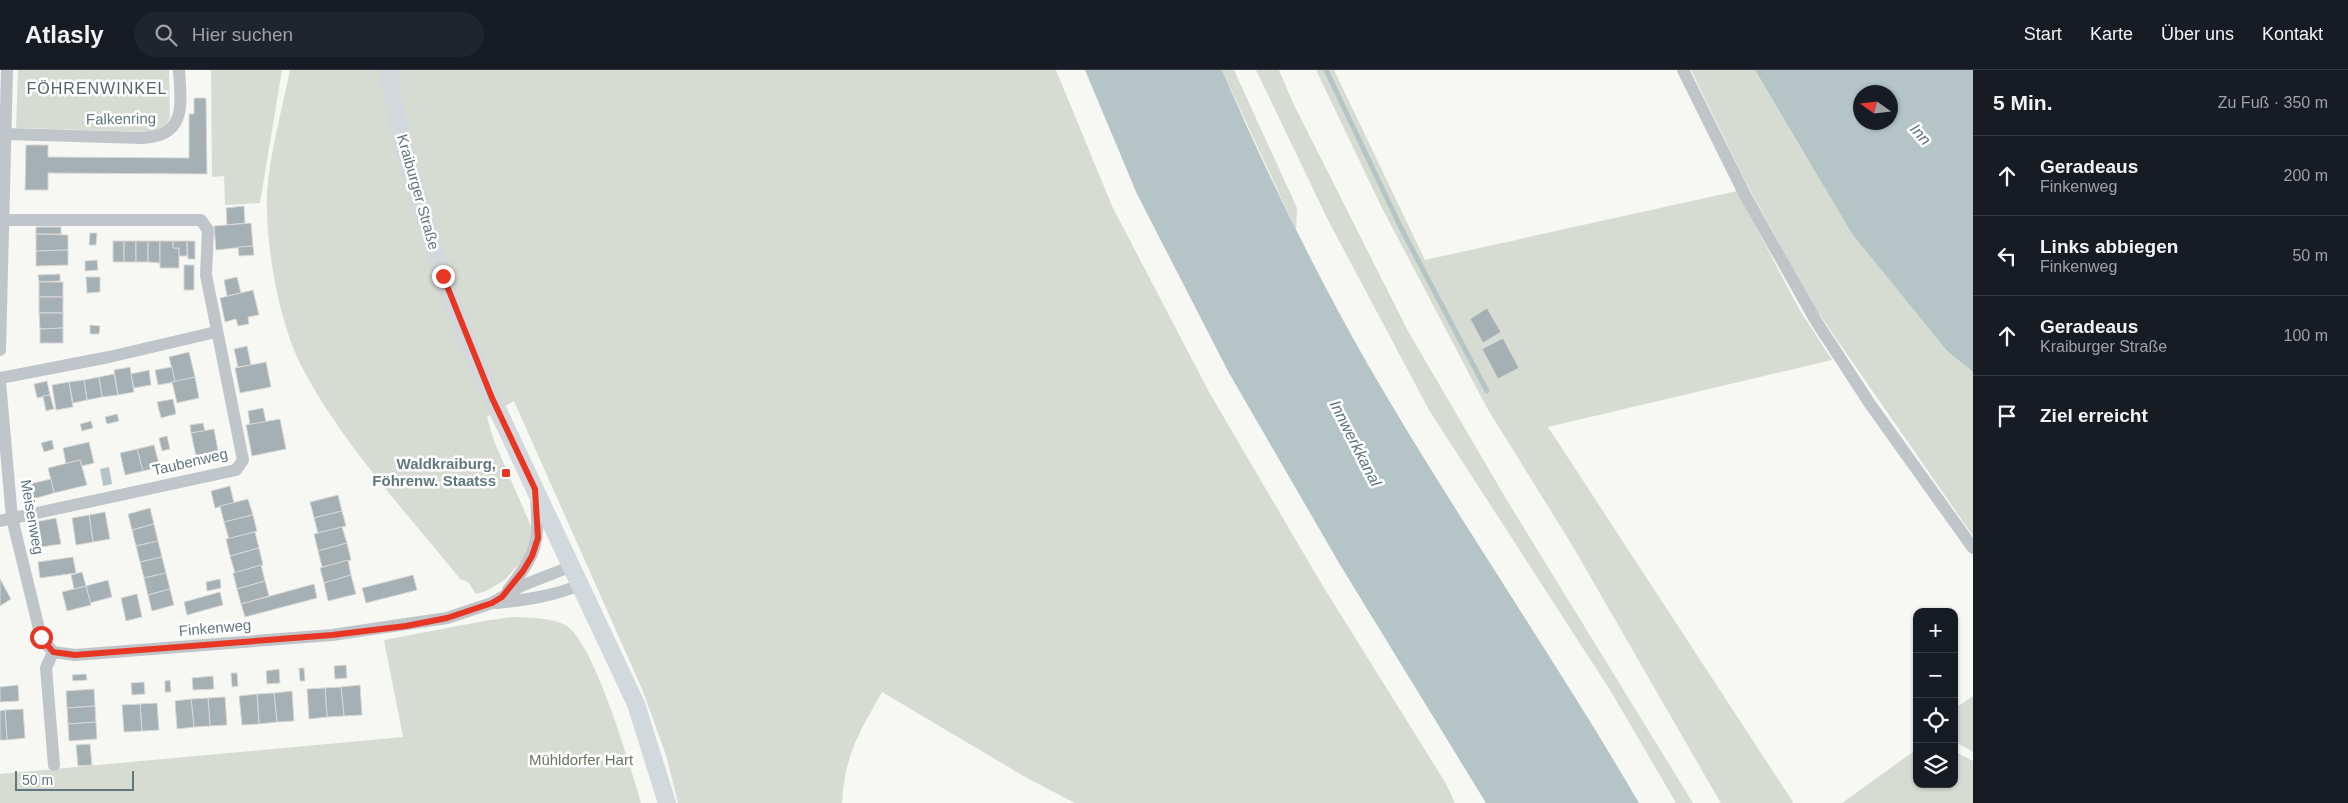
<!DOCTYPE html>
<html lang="de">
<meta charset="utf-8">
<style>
body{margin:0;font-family:Arial,sans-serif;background:#20242c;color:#f1f3f6}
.controls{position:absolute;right:15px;bottom:15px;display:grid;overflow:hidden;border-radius:10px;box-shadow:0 1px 4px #0004}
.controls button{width:45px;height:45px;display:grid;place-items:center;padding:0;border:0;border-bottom:1px solid #363941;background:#171b24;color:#f1f3f6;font:25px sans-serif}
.compass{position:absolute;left:1853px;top:15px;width:45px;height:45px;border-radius:50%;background:#171b24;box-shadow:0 1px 4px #0004;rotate:284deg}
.scale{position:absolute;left:15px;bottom:12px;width:119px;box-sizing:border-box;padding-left:5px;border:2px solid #617780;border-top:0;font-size:14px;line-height:18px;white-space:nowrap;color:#617780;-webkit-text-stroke:4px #fff;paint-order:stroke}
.stop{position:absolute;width:15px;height:15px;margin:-11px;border:4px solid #e73624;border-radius:50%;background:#fff}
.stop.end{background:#e73624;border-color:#fff;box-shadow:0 1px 5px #0008}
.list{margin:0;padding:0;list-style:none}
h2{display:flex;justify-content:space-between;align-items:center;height:65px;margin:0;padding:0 20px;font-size:21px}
h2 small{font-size:16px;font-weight:400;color:#9ea1a6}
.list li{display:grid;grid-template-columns:32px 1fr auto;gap:15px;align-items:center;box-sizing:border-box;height:80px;padding:0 20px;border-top:1px solid #363941}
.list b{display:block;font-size:19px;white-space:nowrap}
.list p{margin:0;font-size:16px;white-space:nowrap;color:#9ea1a6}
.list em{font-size:16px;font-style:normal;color:#9ea1a6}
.icon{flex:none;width:28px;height:28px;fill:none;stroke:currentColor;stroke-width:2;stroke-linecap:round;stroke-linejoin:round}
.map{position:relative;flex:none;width:1973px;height:733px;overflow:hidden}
header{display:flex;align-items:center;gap:30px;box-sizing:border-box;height:70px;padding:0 25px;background:#171b24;border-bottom:1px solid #363941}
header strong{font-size:24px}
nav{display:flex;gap:28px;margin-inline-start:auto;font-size:18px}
.search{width:350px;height:45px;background:#20242c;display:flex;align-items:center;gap:12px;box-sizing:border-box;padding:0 18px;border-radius:28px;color:#9ea1a6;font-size:19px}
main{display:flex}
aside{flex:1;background:#171b24}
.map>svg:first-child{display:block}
.green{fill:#d7dcd3}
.water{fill:#b5c5c7;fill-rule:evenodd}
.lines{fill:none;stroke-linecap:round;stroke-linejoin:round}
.stream{stroke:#b5c5c7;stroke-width:5}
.building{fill:#a4b0b4;stroke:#d9d8d6}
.minor{stroke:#bfc5c8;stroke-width:12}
.secondary{stroke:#d2d9dc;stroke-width:18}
.route{stroke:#e73624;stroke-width:6}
.poi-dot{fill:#e73624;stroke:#fff;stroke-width:2}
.labels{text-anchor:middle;stroke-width:5;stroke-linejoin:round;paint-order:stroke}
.street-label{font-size:15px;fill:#617780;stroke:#fff}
.poi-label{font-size:15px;font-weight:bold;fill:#617780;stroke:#fff;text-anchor:end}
.park-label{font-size:15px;fill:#687760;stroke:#fff}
.neighbourhood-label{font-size:16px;letter-spacing:1px;fill:#53646a;stroke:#fff}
.water-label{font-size:16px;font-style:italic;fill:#5c767b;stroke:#fff}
</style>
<header>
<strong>Atlasly</strong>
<div class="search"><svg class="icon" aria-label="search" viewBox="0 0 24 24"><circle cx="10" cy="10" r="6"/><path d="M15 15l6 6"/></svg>Hier suchen</div>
<nav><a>Start</a><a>Karte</a><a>Über uns</a><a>Kontakt</a></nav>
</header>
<main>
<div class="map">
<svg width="1973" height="733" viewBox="0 0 1973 733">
<rect width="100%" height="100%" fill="#f7f7f4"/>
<g class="green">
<path d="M18 0H169L170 48 166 55 153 62 16 58Z"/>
<path d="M211 0H282L260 133 225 135 224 106 212 107Z"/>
<path d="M290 0H1056L1112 136 1209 322 1321 513 1445 712 1455 733H1075L1027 708 882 622C859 663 845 684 842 733H678L666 685 642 619 514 331 487 347 494 371 531 456 530 474 524 488 505 510 486 521 476 524 468 512 460 509C407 443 338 369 300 293 278 248 265 173 267 123 270 82 282 40 290 0Z"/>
<path d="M1222 0H1234L1297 138 1296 160Z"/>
<path d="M1256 0H1279L1293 33 1408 261 1508 432 1693 733H1676L1610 620 1429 340 1328 150Z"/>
<path d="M1316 0H1334L1425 190 1737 121 1799 239 1832 290 1548 357 1793 732 1792 733H1721L1719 730 1572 475 1487 338 1381 136Z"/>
<path d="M1691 0H1755L1852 164 1947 281 1973 302V466L1815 238 1746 113Z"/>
<path d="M512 547C529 548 550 547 565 555 594 570 631 699 641 733H0V704L403 667 384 570 484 551Z"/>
<path d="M1973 626V682L1954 671V639Z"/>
<path d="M1917 679V714H1954V681L1973 691V733H1842Z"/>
</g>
<g class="water">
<path d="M1085 0H1222C1265 100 1313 198 1367 293 1453 442 1552 584 1639 733H1486L1339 493 1229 303 1137 124Z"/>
<path d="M1755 0H1973V302L1947 281 1852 164ZM1860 22H1890V52H1860Z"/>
<path d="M109 397 112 414 103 416 100 399Z"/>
</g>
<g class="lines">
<path class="stream" d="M1326 0 1402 160 1487 321"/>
</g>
<g class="building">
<path d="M194 28H206L207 104 48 103V120H25L26 75H48V87L189 88V44H194Z"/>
<path d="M244 136 245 153 227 155 226 138Z"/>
<path d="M251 153 253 176 216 180 214 156Z"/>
<rect x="36" y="157" width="25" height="7"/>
<path d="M90 163H97L96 175H89Z"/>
<path d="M36 164 68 165V180L36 181Z"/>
<rect x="113" y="171" width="11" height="21"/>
<rect x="124" y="171" width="12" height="21"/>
<rect x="136" y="171" width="12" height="21"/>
<path d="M148 171H160V193L148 192Z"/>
<path d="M160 171H173V178H179V198H160Z"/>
<path d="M173 171H187V186H179V178H173Z"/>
<path d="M187 171H195V189H188Z"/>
<path d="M253 176 254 185 239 186 238 177Z"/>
<path d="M68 180V195L36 196V181Z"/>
<path d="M97 190 98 200 85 201V191Z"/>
<rect x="184" y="195" width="10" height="25"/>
<path d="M60 204V211L39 212 38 205Z"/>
<path d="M86 207H100V222L87 223Z"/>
<path d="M237 207 241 223 227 226 224 210Z"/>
<rect x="39" y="212" width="24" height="15"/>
<path d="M253 220 259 245 248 247 249 254 238 256 236 249 225 252 220 228Z"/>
<rect x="39" y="227" width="24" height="16"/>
<path d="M1487 238 1501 262 1483 273 1470 249Z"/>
<path d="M39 243H63V258L40 259Z"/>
<path d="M90 255 100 256 99 264H90Z"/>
<path d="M63 258V273H40V259Z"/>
<path d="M1503 268 1519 298 1498 309 1482 279Z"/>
<path d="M247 276 251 295 238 297 234 279Z"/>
<path d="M189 282 195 307 175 312 169 287Z"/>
<path d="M266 292 271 317 240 323 235 298Z"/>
<path d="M130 297 134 322 118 325 114 300Z"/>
<path d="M172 297 175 312 158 315 155 300Z"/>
<path d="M149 300 151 315 134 318 131 304Z"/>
<path d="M114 304 118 325 102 327 99 307Z"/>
<path d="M99 307 102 327 87 330 84 310Z"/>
<path d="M195 307 199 328 177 333 172 312Z"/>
<path d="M84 310 87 330 73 333 69 312Z"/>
<path d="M47 311 50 325 37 328 34 314Z"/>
<path d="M69 312 73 337 56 340 52 315Z"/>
<path d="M50 325 54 339 46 341 43 326Z"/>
<path d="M173 329 176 344 161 348 157 332Z"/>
<path d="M263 338 266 352 250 355 248 341Z"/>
<path d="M117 344 119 351 107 354 105 347Z"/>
<path d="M280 349 286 379 252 386 246 355Z"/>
<path d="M91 351 93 358 82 361 80 354Z"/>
<path d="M203 353 205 361 191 363 190 355Z"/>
<path d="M214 359 219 386 197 391 191 363Z"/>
<path d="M167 366 170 379 162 381 159 368Z"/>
<path d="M52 370 54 379 44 382 41 373Z"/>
<path d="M89 372 94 393 82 396 80 390 66 394 63 378Z"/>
<path d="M154 375 160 397 143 401 137 379Z"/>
<path d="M137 379 143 401 125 405 120 383Z"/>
<path d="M80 390 87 415 54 423 48 398Z"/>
<path d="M51 409 54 423 33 429 29 414Z"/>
<path d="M230 416 234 433 215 438 211 421Z"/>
<path d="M338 425 342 441 314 448 310 432Z"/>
<path d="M248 429 253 445 224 452 220 436Z"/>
<path d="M150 438 154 454 132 460 128 444Z"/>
<path d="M342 441 346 456 318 463 314 448Z"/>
<path d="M105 442 110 469 93 472 89 445Z"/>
<path d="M89 445 93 472 76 475 72 448Z"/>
<path d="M253 445 257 461 229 469 224 452Z"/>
<path d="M56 448 61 474 34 478 30 453Z"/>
<path d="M154 454 158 471 136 476 132 460Z"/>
<path d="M342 457 347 473 318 481 314 464Z"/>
<path d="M255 462 259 478 230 486 226 469Z"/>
<path d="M158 471 162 487 140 492 136 476Z"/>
<path d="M347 473 351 490 322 497 318 481Z"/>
<path d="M259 478 263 495 235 503 230 486Z"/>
<path d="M73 487 76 503 40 508 38 492Z"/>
<path d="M162 487 166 503 144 508 140 492Z"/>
<path d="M348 490 351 505 324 513 320 498Z"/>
<path d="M261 495 265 511 237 519 233 503Z"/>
<path d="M82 502 86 516 74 519 71 505Z"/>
<path d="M166 503 170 519 148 525 144 508Z"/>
<path d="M351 505 356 524 328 531 324 513Z"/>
<path d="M413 505 417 520 366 533 362 518Z"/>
<path d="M0 509 11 529 0 536Z"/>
<path d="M220 509 221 518 207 521 206 512Z"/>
<path d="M108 510 112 527 90 533 86 516Z"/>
<path d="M265 511 269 526 241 534 237 519Z"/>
<path d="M314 514 317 528 245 547 241 534Z"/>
<path d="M86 516 91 535 67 541 62 522Z"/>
<path d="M170 519 174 535 152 541 148 525Z"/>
<path d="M220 522 223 535 187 545 184 532Z"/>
<path d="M137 524 142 547 126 551 121 528Z"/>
<path d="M346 595 347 608 335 609 334 596Z"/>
<path d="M299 598H304L305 611H300Z"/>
<path d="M279 599 280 613 267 614 266 601Z"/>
<path d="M231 603H237L238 616 232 617Z"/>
<path d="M86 604 87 610 73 611 72 605Z"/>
<path d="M213 606 214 619 193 620 192 608Z"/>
<path d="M170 610 171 622H165V611Z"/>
<path d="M144 612 145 624 132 625 131 613Z"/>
<path d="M18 615 19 631 0 632V617Z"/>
<path d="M360 615 362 645 344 646 341 617Z"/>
<path d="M341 617 344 646 327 647 325 618Z"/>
<path d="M325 618 327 647 309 649 307 619Z"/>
<path d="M94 619 95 636 67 638 66 621Z"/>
<path d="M292 621 294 651 277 652 274 623Z"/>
<path d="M274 623 277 652 259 654 257 624Z"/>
<path d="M257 624 259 654 242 655 239 626Z"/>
<path d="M225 627 227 655 210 656 208 628Z"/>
<path d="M208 628 210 656 194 657 191 629Z"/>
<path d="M191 629 194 657 177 659 175 631Z"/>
<path d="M157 633 159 660 142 661 140 634Z"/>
<path d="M140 634 142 661 124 662 122 635Z"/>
<path d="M95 636 96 652 68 654 67 638Z"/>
<path d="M23 639 25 668 7 670 5 640Z"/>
<path d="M5 640 7 670H0V641Z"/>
<path d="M96 652 97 669 69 671 68 654Z"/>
<path d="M90 674 92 695 78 696 76 675Z"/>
</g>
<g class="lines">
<g class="minor">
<path d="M1683 0 1745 125 1816 251 1870 334 1973 478"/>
<path d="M7 64 142 68C187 66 181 35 179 0"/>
<path d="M0 280 7 0"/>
<path d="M0 308 109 287 216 262"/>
<path d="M0 312 12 448 41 567 53 582"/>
<path d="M0 451 236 400 243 390 206 205 208 160 201 150H4"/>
<path d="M508 520C536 485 540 473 536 429"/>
<path d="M497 533C526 530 553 526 580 515"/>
<path d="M53 582 75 585 332 565 447 548 492 533 521 516 572 496"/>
<path d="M53 582 46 598 54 695"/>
</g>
<path class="secondary" d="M388 0 395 42 407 91 443 207 462 259 492 328 636 634 667 733"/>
</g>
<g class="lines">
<path class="route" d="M41 567 53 582 75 585 332 565 406 556 447 548 492 533 502 527 523 501 532 486 538 468 535 419 492 328 443 206"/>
</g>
<rect class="poi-dot" x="501" y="398" width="10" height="10" rx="2.5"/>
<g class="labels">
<g class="street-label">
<text transform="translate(121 49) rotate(-1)" y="5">Falkenring</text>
<text transform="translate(418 122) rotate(74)" y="5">Kraiburger Straße</text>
<text transform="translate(190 392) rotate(-13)" y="5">Taubenweg</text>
<text transform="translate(32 447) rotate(80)" y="5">Meisenweg</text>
<text transform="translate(215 558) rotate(-5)" y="5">Finkenweg</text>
</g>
<g class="poi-label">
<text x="496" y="399">Waldkraiburg,<tspan x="496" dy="17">Föhrenw. Staatss</tspan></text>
</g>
<g class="park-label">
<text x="581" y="695">Mühldorfer Hart</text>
</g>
<g class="neighbourhood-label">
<text x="97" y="24">FÖHRENWINKEL</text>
</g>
<g class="water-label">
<text transform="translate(1921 64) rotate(48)" y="6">Inn</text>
<text transform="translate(1356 373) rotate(63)" y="6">Innwerkkanal</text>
</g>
</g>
</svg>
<div class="controls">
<button>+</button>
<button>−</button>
<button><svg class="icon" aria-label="locate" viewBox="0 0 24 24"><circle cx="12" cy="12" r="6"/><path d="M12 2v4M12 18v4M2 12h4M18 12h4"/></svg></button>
<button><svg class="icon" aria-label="layers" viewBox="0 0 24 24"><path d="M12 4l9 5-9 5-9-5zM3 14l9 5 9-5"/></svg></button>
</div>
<svg class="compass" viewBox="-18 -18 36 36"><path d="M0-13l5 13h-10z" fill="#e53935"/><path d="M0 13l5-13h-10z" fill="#9ea1a6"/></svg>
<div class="scale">50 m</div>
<div class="stop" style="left:41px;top:567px"></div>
<div class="stop end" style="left:443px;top:206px"></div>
</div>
<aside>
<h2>5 Min.<small>Zu Fuß · 350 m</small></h2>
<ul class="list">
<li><svg class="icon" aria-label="ahead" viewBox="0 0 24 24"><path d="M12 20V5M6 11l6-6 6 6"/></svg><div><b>Geradeaus</b><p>Finkenweg</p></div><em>200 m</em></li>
<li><svg class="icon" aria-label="left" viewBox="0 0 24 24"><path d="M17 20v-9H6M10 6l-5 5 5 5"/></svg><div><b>Links abbiegen</b><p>Finkenweg</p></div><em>50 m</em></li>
<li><svg class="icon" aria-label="ahead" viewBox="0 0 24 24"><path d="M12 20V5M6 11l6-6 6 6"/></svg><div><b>Geradeaus</b><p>Kraiburger Straße</p></div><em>100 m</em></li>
<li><svg class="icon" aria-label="arrive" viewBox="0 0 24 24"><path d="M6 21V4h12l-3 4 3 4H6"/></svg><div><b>Ziel erreicht</b></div></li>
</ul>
</aside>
</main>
